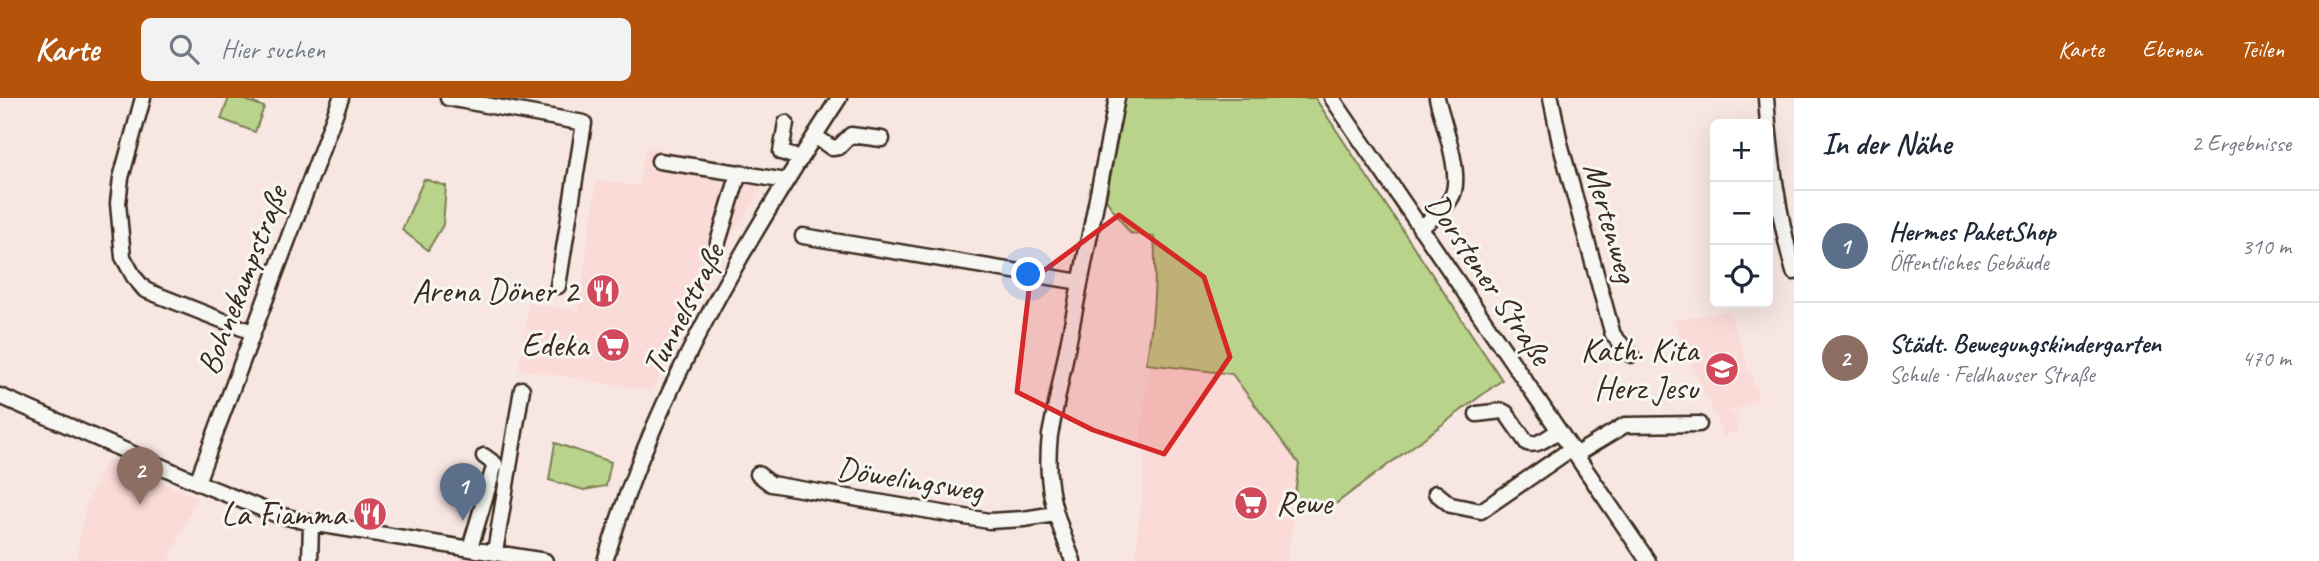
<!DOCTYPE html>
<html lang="de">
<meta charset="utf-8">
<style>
body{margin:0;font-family:Caveat,sans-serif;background:#f2f2f3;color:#1f2937}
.controls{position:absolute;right:21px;top:21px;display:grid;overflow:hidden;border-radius:10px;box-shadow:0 7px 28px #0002}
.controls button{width:63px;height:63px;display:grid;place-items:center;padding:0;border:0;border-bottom:2px solid #e0e1e3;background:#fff;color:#1f2937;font:35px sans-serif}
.you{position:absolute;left:1029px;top:177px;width:24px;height:24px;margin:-18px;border:5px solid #fff;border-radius:50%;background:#1a73e8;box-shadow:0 0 0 10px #1a73e833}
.badge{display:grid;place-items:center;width:46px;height:46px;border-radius:50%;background:#b45309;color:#fff;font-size:23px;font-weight:700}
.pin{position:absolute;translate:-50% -58px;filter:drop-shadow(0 2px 4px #0008)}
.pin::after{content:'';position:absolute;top:37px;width:24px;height:21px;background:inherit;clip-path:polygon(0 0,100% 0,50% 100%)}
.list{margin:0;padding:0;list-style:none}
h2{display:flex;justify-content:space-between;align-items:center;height:91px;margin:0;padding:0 28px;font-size:30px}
h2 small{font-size:23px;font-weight:400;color:#747a83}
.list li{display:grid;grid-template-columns:46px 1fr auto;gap:21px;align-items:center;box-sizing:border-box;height:112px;padding:0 28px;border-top:2px solid #e0e1e3}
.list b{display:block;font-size:26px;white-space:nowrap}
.list p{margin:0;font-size:23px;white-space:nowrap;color:#747a83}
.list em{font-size:23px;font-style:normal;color:#747a83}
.icon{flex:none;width:38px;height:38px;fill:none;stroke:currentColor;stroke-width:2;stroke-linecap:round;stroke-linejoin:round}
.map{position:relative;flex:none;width:1794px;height:463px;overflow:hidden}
header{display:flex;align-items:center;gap:42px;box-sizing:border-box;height:98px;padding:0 35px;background:#b45309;color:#fff}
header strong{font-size:33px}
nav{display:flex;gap:38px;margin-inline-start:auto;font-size:24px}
.search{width:490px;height:63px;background:#f2f2f3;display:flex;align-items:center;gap:18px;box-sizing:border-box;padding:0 24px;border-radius:10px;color:#747a83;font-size:26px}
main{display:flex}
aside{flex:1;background:#fff}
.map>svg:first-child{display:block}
.built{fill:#fadbd7}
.green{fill:#bad38a;stroke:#7a7e54;stroke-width:2}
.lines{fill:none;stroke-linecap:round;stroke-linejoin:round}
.minor-casing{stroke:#3b2a1e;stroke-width:19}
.minor{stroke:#f6f6f2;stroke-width:14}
.marked{fill:#d62828;fill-opacity:0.2;stroke:#d62828;stroke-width:5;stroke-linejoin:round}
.labels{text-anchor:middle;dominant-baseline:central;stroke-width:6;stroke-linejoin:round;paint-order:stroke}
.street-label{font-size:33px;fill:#3b2a1e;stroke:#f6f6f2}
.poi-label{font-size:33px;fill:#3b2a1e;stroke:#f6f6f2;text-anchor:end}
</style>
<header>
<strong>Karte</strong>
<div class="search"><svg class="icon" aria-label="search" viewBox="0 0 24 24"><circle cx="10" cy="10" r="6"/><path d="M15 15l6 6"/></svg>Hier suchen</div>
<nav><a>Karte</a><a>Ebenen</a><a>Teilen</a></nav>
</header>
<main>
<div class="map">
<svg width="1794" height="463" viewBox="0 0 1794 463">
<rect width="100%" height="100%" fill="#f8e6e2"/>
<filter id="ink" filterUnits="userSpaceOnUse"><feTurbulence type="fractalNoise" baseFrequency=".0143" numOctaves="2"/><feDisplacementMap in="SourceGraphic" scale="14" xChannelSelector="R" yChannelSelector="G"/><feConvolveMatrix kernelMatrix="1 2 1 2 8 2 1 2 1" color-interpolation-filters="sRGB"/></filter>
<g filter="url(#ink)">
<path class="built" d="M645 50 774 72 732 137 681 231 652 293 519 271 529 205 578 213 597 82 639 88Z
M1729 213 1759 301 1730 314 1732 317 1736 315 1740 325 1736 327 1737 332 1724 338 1673 223Z
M1150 267 1232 276 1299 366 1288 463H1135L1147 347 1140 345Z
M107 361 197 400 169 463H76L84 414Z"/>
<path class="green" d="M229 0H240L264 9 255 34 221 21Z
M1125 0H1315L1502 282 1334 407 1294 403 1299 366 1232 276 1146 266C1153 229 1157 176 1154 139L1130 135 1106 102Z
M424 81 446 88 443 127 428 152 402 132Z
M555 345 611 364 606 388 584 392 549 382Z"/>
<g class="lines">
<g class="minor-casing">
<path id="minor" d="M143 0 121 80 118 105 123 159 134 179 145 192 252 234
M448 0 584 25 558 188
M1332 0 1648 463
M1551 0 1560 45 1613 237 1631 257
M1766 0C1770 59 1778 117 1794 174
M786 25 781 54 801 61
M815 38 832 50 839 49 851 37 882 41
M659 63 739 75
M1420 130C1431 121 1450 108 1454 93 1460 69 1443 25 1437 0
M803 138 1080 184
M718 144 739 75 786 83
M0 298 206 388 275 416 311 425 545 463
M1477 316 1502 313 1506 315 1527 345C1538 349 1549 338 1558 333
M1575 357 1625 327 1699 326
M758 376 771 386 989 423 1024 421 1055 416
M197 384 341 0
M1436 395 1451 407 1481 413 1571 351
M470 450 495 366 484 358
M495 454 522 291
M310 463 311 425
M605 463C617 425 630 385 646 348 697 225 767 111 839 0
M1073 463C1055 417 1044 388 1050 337L1117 0"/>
</g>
<use href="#minor" class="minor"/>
</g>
</g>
<path class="marked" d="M1119 117 1204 179 1230 259 1164 356 1093 332 1017 294 1030 183Z"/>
<defs>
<g id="restaurant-disc" transform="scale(1.75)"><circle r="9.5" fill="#d1495b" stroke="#f6f6f2"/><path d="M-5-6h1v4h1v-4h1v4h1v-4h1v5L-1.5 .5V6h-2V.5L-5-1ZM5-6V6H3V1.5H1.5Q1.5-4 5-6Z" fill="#fff"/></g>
<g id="supermarket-disc" transform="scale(1.75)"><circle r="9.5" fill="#d1495b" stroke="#f6f6f2"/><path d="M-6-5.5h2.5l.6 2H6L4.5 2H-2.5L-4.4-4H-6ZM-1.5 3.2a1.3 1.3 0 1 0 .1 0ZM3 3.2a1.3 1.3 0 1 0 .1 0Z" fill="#fff"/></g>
<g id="school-disc" transform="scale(1.75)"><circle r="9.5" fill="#d1495b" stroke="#f6f6f2"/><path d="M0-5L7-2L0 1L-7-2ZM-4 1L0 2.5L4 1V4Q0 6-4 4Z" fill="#fff"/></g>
</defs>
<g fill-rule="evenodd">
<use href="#restaurant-disc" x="603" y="193"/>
<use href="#supermarket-disc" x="613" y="247"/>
<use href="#school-disc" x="1722" y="271"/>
<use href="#supermarket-disc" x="1251" y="405"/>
<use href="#restaurant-disc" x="370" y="416"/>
</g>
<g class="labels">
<g class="street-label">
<text transform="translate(1611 124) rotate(74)">Mertenweg</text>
<text transform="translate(1489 181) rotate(56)">Dorstener Straße</text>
<text transform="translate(242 182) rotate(-69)">Bohnekampstraße</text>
<text transform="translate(683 211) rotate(-63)">Tunnelstraße</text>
<text transform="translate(910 381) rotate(9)">Döwelingsweg</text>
</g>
<g class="poi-label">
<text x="578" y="193">Arena Döner 2</text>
<text x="588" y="247">Edeka</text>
<text x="1698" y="252">Kath. Kita<tspan x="1698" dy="38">Herz Jesu</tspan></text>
<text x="1276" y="405" text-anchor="start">Rewe</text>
<text x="346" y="416">La Fiamma</text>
</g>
</g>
</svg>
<div class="controls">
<button>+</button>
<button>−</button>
<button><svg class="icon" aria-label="locate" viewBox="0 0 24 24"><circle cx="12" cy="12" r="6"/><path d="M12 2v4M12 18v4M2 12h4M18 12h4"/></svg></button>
</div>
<div class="you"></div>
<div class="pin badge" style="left:463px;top:423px;background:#5c6f8a">1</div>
<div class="pin badge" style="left:140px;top:407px;background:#8d6e63">2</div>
</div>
<aside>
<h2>In der Nähe<small>2 Ergebnisse</small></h2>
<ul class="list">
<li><span class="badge" style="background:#5c6f8a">1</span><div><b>Hermes PaketShop</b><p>Öffentliches Gebäude</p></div><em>310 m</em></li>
<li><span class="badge" style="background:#8d6e63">2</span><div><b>Städt. Bewegungskindergarten</b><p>Schule · Feldhauser Straße</p></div><em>470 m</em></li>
</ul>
</aside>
</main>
